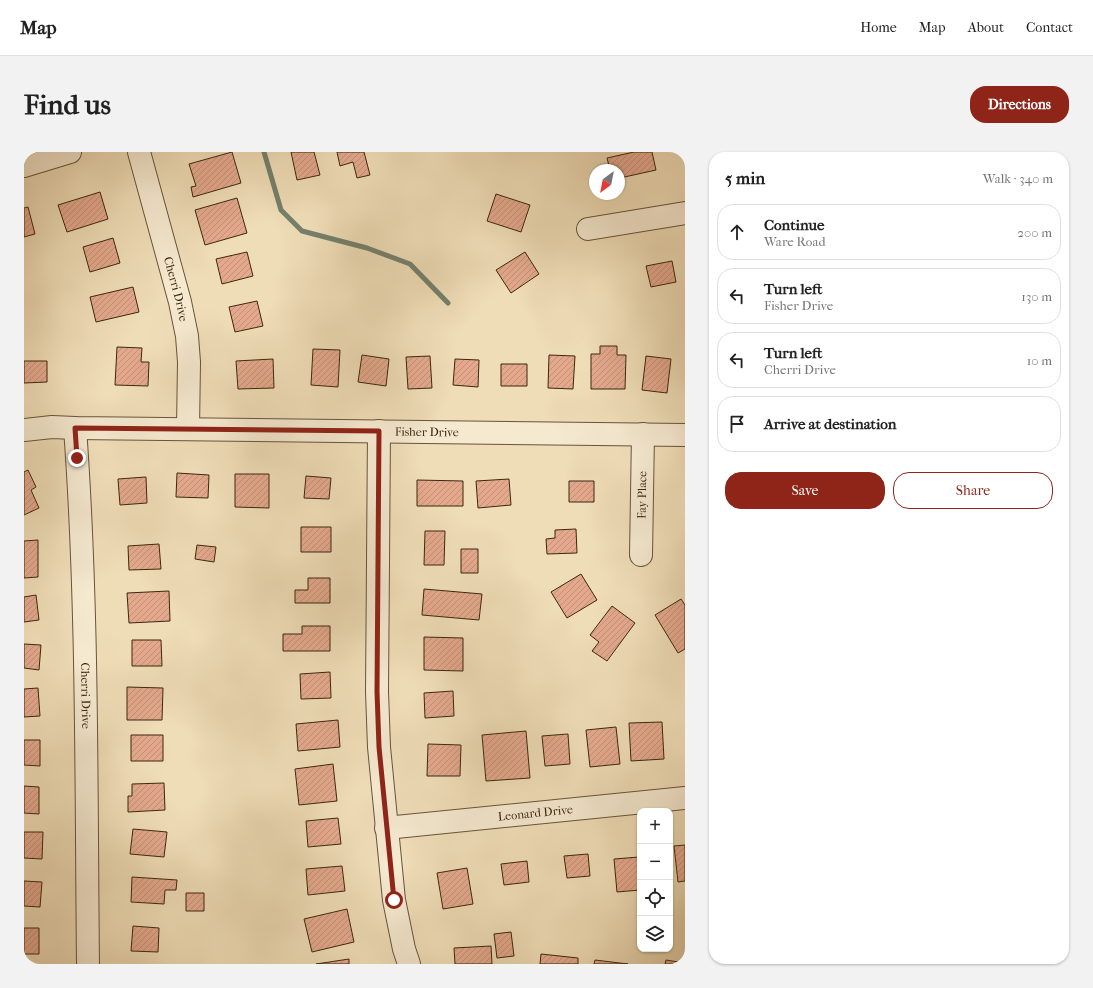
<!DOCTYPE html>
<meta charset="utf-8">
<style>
body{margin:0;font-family:"IM FELL French Canon",serif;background:#f2f2f2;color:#222}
.controls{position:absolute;right:12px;bottom:12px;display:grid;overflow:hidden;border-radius:8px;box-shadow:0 1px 3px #0004}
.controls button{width:36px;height:36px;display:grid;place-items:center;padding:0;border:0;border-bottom:1px solid #e0e0e0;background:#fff;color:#222;font:20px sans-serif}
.compass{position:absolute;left:565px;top:12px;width:36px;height:36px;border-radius:50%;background:#fff;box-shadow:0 1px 3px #0004;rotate:212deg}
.stop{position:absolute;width:12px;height:12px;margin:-9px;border:3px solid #8f2418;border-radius:50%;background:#fff}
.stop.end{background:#8f2418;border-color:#fff;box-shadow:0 1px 4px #0008}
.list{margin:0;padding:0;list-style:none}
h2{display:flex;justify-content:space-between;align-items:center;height:52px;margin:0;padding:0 16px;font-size:17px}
h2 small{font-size:13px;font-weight:400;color:#767676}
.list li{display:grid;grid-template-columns:26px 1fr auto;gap:12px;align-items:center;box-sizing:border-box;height:56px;margin:0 8px 8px;padding:0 8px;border:1px solid #e0e0e0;border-radius:16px}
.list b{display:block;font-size:15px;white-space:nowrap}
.list p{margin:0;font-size:13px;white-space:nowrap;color:#767676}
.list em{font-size:13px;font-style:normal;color:#767676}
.actions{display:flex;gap:8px;padding:12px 16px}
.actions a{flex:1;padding:9px 0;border:1px solid #8f2418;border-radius:16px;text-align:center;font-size:14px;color:#8f2418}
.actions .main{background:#8f2418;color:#fff}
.icon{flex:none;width:22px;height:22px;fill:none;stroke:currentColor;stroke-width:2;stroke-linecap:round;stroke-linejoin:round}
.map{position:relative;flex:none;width:661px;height:812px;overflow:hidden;border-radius:16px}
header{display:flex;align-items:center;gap:24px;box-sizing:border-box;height:56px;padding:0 20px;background:#fff;border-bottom:1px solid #e0e0e0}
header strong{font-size:19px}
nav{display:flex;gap:22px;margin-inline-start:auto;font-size:14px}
.intro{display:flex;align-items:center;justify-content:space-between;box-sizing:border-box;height:96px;padding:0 24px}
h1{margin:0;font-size:28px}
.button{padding:10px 18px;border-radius:16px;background:#8f2418;color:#fff;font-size:14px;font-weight:700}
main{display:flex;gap:24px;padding:0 24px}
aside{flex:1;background:#fff;border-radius:16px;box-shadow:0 1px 3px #0004}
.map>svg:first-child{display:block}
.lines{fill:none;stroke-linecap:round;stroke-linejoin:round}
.stream{stroke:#74806c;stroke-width:5}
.building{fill:url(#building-hatch);stroke:#3c270f}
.minor-casing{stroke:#695439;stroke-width:24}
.minor{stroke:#f5e9d0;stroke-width:22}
.route{stroke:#8f2418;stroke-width:5}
.labels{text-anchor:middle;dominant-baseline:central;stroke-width:4;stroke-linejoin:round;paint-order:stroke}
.street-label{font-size:12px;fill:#3c270f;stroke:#f5e9d0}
</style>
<header>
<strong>Map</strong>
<nav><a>Home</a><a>Map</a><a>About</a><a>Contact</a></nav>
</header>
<div class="intro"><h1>Find us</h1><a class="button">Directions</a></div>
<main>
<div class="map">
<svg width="661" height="812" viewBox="0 0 661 812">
<defs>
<pattern id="building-hatch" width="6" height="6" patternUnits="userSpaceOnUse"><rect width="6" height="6" fill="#e4a98d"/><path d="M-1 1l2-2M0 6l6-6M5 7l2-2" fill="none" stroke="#c49178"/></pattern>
</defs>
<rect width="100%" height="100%" fill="#efddb7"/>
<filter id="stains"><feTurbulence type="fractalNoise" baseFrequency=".005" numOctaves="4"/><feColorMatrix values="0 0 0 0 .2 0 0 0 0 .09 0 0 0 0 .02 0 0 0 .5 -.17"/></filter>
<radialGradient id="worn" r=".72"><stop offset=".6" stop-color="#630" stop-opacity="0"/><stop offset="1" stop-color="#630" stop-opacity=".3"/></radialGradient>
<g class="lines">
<path class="stream" d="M240 0 257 58 278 79 343 96 386 112 424 151"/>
</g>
<path class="building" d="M208 0 217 31 169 45 167 35 172 34 165 12Z
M267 0H290L296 23 273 28Z
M313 0H340L346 23 333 26 329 10 316 14Z
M610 0H628L632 18 596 26 594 16 586 18 583 6Z
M76 40 84 67 43 80 34 53Z
M472 42 506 53 497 80 463 69Z
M213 46 223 81 181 93 171 58Z
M4 55 11 82 0 85V56Z
M89 86 96 111 66 120 59 95Z
M223 100 229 124 198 132 192 107Z
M501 100 515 122 487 141 472 118Z
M648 109 652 130 627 135 622 114Z
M109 135 115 160 72 170 66 145Z
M233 149 239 174 211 180 205 155Z
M576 194H593V203H602L601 237H567V202H576Z
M93 195 118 196 117 210H125L124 234 91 233Z
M289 197 316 198 314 235 287 233Z
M338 203 365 207 362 234 334 230Z
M525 203 551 204 549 237 524 236Z
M406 204 408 236 384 237 382 205Z
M622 204 647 207 643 241 618 238Z
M249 207 250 236 214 237 212 209Z
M431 207 455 208 454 235 429 233Z
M0 209H23V230L0 231Z
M477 212H503V234H477Z
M4 318 12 335 7 338 15 356 0 363V320Z
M153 321 185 323 184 346 152 345Z
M211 322H245V356L211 355Z
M282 324 307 326 305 347 280 346Z
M122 325 123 351 96 353 94 327Z
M485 327 487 353 454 356 452 329Z
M393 328 439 329V354H393Z
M545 329H570V350H545Z
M277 375H307V400H277Z
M552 377 553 401 523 402 522 387 531 386V378Z
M401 379H421L420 413H400Z
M14 388V425L0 426V389Z
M135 392 137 417 105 418 104 394Z
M173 393 192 395 190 410 171 407Z
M437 397H454V421H437Z
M557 422 573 448 543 466 527 440Z
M284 426H306V451H271V438H284Z
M400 437 458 442 455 468 398 463Z
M145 439 146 469 105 471 103 441Z
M12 443 15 468 0 470V445Z
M657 447 661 453V497L654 501 631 463Z
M588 454 611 471 583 509 568 499 575 490 566 483Z
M278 474H306V499H259V482H278Z
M400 485 439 486V519L400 518Z
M108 488H137L138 514H108Z
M0 492 17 493 15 518 0 516Z
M306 520 307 546 277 547 276 522Z
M103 535 139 536 138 568H103Z
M14 536 16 564 0 565V537Z
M429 539 430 564 401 566 400 541Z
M314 568 316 595 274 599 272 572Z
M638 570 640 607 607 609 605 571Z
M592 575 596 612 566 615 562 578Z
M502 579 506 626 462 629 458 583Z
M544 582 546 612 521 614 518 584Z
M107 583H139V609H107Z
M0 588H16V614L0 613Z
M404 592 437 593 436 624H403Z
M309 612 313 649 275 653 271 617Z
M140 631 141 658 104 660V644H108V632Z
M0 634 15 635V662L0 661Z
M314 666 317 692 284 695 282 669Z
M109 677 143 680 140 705 106 702Z
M0 680H19L18 707 0 706Z
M661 693V729L654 730 650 694Z
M615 698H616V738L593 740 590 707 615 705Z
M564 702 566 724 543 726 540 704Z
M503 709 505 730 480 733 477 712Z
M318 714 321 739 284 743 282 717Z
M443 716 449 752 419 757 413 721Z
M108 725 153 728 152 738H141L140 752 107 750Z
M0 729 18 730 16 755 0 754Z
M162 741H180V759H162Z
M323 757 330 790 288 800 280 767Z
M109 774 135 776 134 800 107 799Z
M0 776H15V802H0Z
M487 780 490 804 473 806 470 782Z
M467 794 468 812H431L430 796Z
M517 802 554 806V812H516Z
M325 807V812H292Z
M571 808 604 812H570Z
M642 808 661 811V812H641Z"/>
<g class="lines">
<g class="minor-casing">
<g id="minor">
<path id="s1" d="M115 0 156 150 163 184 165 210 164 277"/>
<path d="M0 14 46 0"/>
<path d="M564 77 661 61"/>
<path id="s2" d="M51 276C64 454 62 633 64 812"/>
<path id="s3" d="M0 278 28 275 51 276 661 283"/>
<path d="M355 279 353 540 355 595 370 748 380 797 385 812"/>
<path id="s4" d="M617 403 619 282"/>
<path id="s5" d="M362 676 661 646"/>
</g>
</g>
<use href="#minor" class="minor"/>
</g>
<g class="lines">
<path class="route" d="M53 306 51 276 355 279 353 540 355 595 370 748"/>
</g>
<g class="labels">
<g class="street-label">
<text stroke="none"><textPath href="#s1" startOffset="142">Cherri Drive</textPath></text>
<text stroke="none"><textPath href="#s3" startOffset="403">Fisher Drive</textPath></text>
<text stroke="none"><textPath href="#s4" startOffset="60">Fay Place</textPath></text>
<text stroke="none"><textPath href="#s2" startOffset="268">Cherri Drive</textPath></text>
<text stroke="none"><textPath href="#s5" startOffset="150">Leonard Drive</textPath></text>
</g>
</g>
<rect width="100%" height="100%" filter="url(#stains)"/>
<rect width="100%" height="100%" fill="url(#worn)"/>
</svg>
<div class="controls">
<button>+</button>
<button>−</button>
<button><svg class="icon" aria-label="locate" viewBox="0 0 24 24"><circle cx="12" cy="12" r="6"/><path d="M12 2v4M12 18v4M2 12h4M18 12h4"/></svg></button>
<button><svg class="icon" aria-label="layers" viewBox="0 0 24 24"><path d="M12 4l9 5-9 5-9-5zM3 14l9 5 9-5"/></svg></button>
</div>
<svg class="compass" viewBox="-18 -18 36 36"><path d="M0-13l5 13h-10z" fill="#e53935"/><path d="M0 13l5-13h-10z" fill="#767676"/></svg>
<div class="stop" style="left:370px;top:748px"></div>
<div class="stop end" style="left:53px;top:306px"></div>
</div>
<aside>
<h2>5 min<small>Walk · 340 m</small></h2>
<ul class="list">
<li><svg class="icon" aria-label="ahead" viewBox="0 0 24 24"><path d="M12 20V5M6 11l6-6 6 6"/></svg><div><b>Continue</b><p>Ware Road</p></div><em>200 m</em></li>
<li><svg class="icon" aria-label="left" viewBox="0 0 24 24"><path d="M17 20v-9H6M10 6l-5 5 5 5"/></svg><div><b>Turn left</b><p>Fisher Drive</p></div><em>130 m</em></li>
<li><svg class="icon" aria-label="left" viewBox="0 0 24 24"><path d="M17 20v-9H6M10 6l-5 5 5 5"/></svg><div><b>Turn left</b><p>Cherri Drive</p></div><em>10 m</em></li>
<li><svg class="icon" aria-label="arrive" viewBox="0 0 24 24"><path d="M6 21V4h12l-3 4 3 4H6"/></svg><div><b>Arrive at destination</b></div></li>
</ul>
<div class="actions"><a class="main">Save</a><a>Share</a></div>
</aside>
</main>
